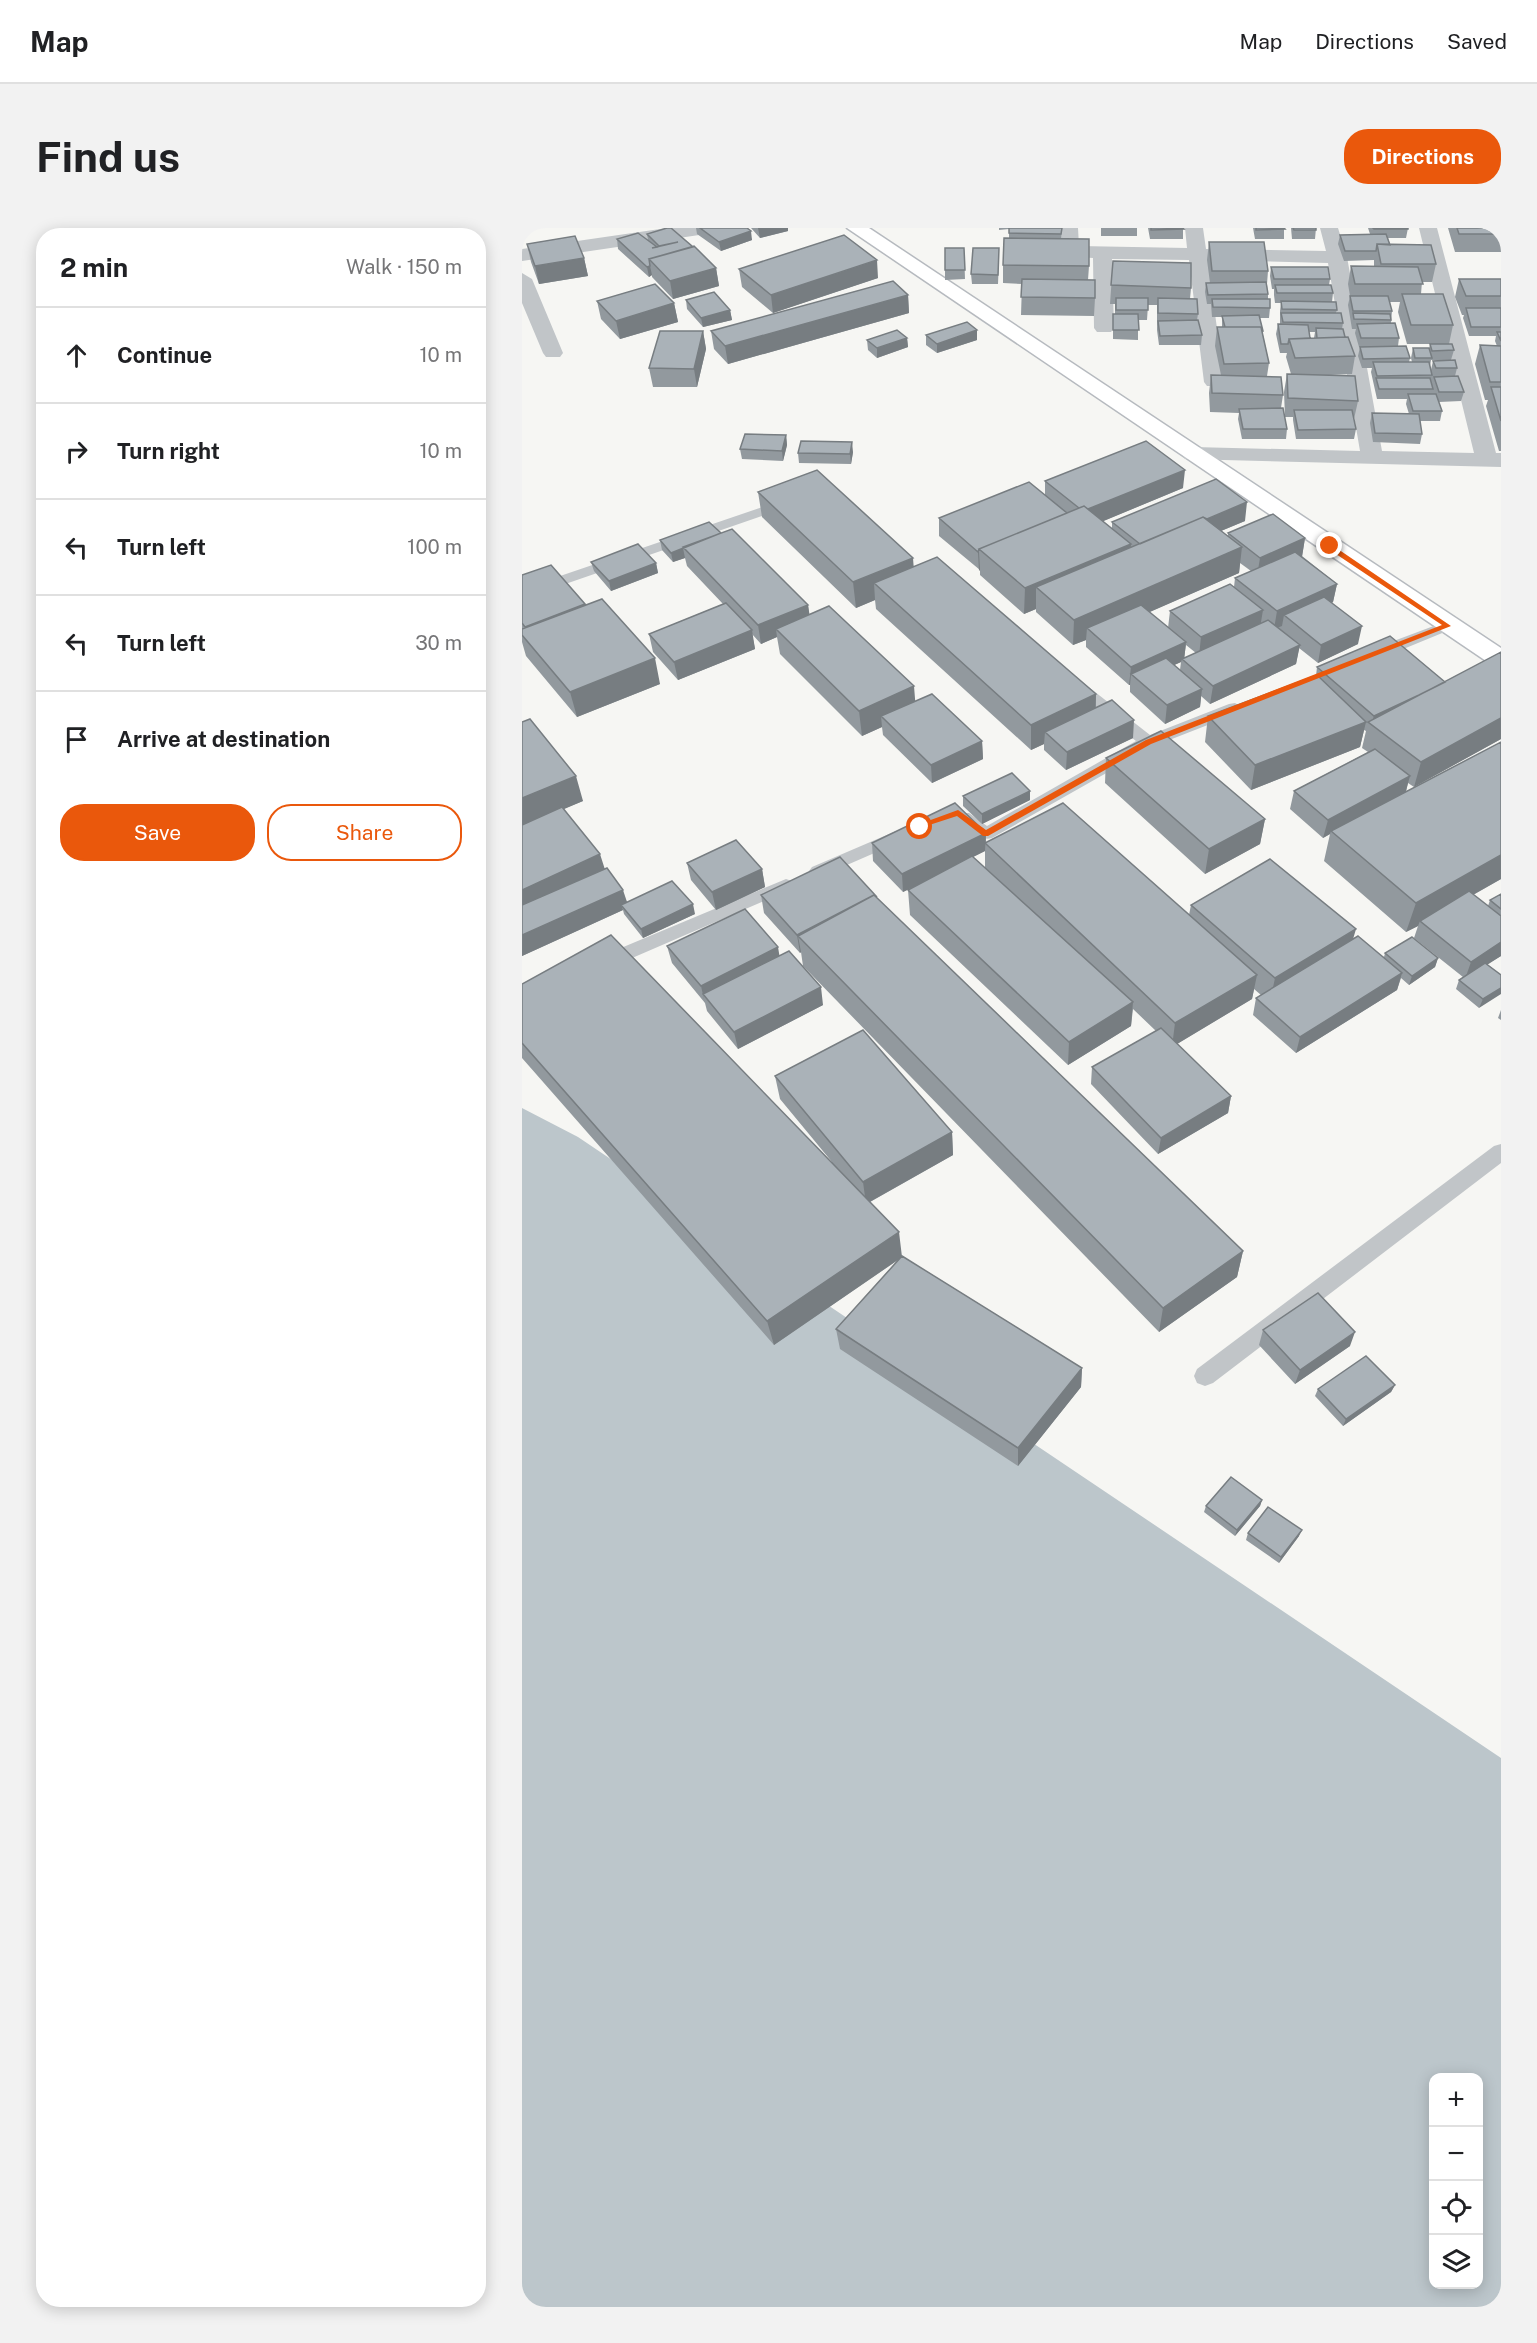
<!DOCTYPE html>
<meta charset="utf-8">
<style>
body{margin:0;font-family:"Public Sans",sans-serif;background:#f2f2f2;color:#202124}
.controls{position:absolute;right:18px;bottom:18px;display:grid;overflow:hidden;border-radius:12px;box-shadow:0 3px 15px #0003}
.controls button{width:54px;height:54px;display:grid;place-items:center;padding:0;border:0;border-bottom:2px solid #e0e0e0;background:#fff;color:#202124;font:30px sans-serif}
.stop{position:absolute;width:18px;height:18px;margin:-14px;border:4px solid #ea580c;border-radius:50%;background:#fff}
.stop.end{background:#ea580c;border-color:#fff;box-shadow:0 2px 6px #0008}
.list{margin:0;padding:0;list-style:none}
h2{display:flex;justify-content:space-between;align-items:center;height:78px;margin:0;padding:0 24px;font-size:26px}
h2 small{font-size:20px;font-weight:400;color:#757577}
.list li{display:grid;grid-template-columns:39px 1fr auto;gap:18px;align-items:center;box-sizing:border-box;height:96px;padding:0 24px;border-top:2px solid #e0e0e0}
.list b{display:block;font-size:22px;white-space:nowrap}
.list em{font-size:20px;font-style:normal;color:#757577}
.actions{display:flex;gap:12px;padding:18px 24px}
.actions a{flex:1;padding:14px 0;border:2px solid #ea580c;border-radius:24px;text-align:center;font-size:21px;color:#ea580c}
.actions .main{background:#ea580c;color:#fff}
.icon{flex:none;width:33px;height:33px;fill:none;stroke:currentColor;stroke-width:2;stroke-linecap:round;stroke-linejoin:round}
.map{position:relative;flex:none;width:979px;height:2079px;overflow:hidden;border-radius:24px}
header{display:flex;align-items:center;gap:36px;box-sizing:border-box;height:84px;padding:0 30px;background:#fff;border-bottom:2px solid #e0e0e0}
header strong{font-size:28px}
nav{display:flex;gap:33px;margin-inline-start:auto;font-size:21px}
.intro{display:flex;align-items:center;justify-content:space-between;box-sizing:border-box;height:144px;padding:0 36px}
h1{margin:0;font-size:42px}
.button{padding:15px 27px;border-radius:24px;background:#ea580c;color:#fff;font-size:21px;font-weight:700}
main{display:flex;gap:36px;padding:0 36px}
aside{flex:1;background:#fff;border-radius:24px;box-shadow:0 3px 15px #0003}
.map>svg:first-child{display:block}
.water{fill:#bcc6cb;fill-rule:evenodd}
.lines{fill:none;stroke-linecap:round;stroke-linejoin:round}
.secondary-casing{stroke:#b6babf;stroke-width:3}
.lane{fill:#c1c5c8;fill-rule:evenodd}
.street{fill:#c1c5c8;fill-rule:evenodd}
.secondary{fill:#fff;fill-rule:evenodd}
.wall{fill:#92999e;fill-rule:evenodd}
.shaded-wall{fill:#777d81}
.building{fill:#aab2b8;stroke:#777d81;stroke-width:1.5}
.route{fill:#ea580c}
</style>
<header>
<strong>Map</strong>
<nav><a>Map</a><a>Directions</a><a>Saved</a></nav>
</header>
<div class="intro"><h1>Find us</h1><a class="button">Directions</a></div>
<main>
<aside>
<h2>2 min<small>Walk · 150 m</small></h2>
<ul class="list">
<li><svg class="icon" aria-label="ahead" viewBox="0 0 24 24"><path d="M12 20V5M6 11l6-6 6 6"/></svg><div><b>Continue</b></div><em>10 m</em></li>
<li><svg class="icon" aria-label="right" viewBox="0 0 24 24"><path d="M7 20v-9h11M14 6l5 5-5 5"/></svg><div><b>Turn right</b></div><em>10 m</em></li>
<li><svg class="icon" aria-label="left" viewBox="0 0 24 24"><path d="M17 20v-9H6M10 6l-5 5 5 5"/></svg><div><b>Turn left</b></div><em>100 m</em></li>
<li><svg class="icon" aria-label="left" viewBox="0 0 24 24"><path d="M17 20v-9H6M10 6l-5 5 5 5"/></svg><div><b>Turn left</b></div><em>30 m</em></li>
<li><svg class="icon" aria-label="arrive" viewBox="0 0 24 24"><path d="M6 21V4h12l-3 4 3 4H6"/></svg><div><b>Arrive at destination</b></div></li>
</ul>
<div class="actions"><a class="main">Save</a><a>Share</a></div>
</aside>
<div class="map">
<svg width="979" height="2079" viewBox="0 0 979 2079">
<rect width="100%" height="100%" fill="#f6f6f3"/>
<path class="water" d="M0 880 56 909 979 1530V2079H0ZM912 1850H957V2056H912Z"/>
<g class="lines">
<g class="secondary-casing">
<path id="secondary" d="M325 0H347L979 420V439L970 437Z"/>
</g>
<path class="lane" d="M264 271 269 272 271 275 269 278 0 371V361Z
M925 393 930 395 933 398 930 401 857 431 851 432 843 427 845 423Z
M553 452 559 453 628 507 707 476 713 475 721 480 719 484 632 518 470 610C458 614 439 600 432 589L435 585H447L465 598 614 513 547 461 545 457Z
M374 603 380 605 383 609 380 613 302 647H290L287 643 290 639Z
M264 651 270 653 273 657 270 661 87 740H75L72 735 75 730Z
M979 916V935L691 1155 683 1158 675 1155 672 1148 675 1141 972 918Z"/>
<path class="street" d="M145 0H193L184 6 0 33V21Z
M538 0H556L557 18 665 20 663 0H681L684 21 804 23 798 0H816L825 29 860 223 952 225 897 0H915L974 225H979V239L663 231 660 226 663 221 671 219 838 223 806 35 686 32 702 154 699 158H685L682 154 667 32 590 31 592 100 589 104H575L572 100 571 30 540 28 537 24Z
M0 45 10 51 41 125 38 129H24L21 125 0 75Z"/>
<use href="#secondary" class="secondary"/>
</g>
<path class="wall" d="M174 0H225L230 12 199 23 175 6Z
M229 0H266V3L238 10Z
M477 0H540L539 11 567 38 566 52 573 70 572 88 499 87 500 56 481 55V37L487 10V1L477 2Z
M579 0H615V8H579Z
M626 0H661V11H628Z
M731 0H762V11H733Z
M769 0H794L793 11H770Z
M846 0H886L884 10H866L868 17 914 36 910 54H900L899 66 931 97 927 116 932 122 929 132H909L908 138 909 142 911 133 935 140 933 148 942 164 939 173 917 174 920 183 918 193H898L900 206 898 216 851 214 848 195 850 185 887 186 884 176 885 171H855L849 144 850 140H840L836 128 838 119H837L833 105 834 101H830L826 77 828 68 826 56 829 38H852V32L822 33 816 16 818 7 848 6ZM867 74H878L876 84 885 116H920H908L907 121 891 120 889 130 890 134H887L888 130 876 118 877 110 869 95 870 83Z
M926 0H979V24H933Z
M125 6 194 40 197 58 151 71 130 49V47L127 49 96 21 95 11 126 12Z
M687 14 746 43 745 56 746 66V71L748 80 747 90H738L741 103V107L747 135 745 148 761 167 759 180 765 201 764 211H720L716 191 717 185 688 184 687 165 689 147H699L693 118 695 99H700V89H690L689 76H685L683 64 684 55H688L685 32Z
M5 16 62 30 66 48 17 56 9 34Z
M423 20H442L443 51 423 52Z
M477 30 476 56H450L449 46Z
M591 33 669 60 668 71 676 86 675 92 680 107 679 117H637L635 102V77H626L625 92H616V112L591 111V86H593V76H588Z
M749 39 808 51 807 57 811 65 810 74 815 82 814 85 821 95 820 101 823 109 833 128 830 146 809 147 836 173 832 191 834 201 832 211H774L771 192V189H763L762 164 765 146H769L764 129 765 125H758L754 106 756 96H758V83L759 75H753L752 67V61H750L748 48ZM787 104H793L792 110H788Z
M217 41 356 50 251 85 220 59Z
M937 51H979V223H977L964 178 966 172H963L953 136 958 117 975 118 973 113 974 108H947L941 90 942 87H940L933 69Z
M386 67 387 85 206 136 192 121 189 103Z
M164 72 208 82 210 92 181 99 165 81Z
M75 73 152 75 156 94 98 111 79 91Z
M181 103 184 121 175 159H131L127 140Z
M404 107 455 112 415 125 404 117Z
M385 110 386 119 355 130 346 122 345 112Z
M264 207 265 217 261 233 220 231 218 221Z
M331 224 329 236 277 235 276 225Z
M523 253 661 260 581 293 590 301V294L723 293 699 303 706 308V305L783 310 780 328 815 356 811 374 810 375 836 416 796 435 777 420 774 436 688 476 679 468 678 479 643 496 608 464V457H607L564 419V412L551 417 514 384V381L502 386 458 347V342L417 308V290L523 267ZM718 335 729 343 713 350 712 359 648 383 646 400 627 384 717 345ZM664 417 674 425 662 430ZM659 434 658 442 652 437Z
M236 264 392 338 574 466V480L611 510 544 542 522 522V516L509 522 354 381 353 372 334 380 240 289Z
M199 305 286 377 287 386 393 473 460 513 461 531 410 555 361 507 360 499 340 508 258 426 255 409 239 416 230 406 233 421 156 452 131 424 127 406 201 376 165 338 163 330 151 334 140 322 138 312Z
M69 334 134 335 136 345 89 363 72 343Z
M0 347 64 377 138 456 55 489 4 428 0 414Z
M979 424V511L892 559 886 555 884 564 979 514V651L951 667 966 678 968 672 979 666V728L965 736 979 747 957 780 934 761 937 752 941 749 892 710 896 698 884 704 802 633 808 606 801 610 768 581 772 563 846 524 840 520 844 503 842 502 838 519 729 562 683 514 686 488 794 448 795 439 923 454Z
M0 494 61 573 41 581 105 674 173 686 121 710 102 686 101 682 0 728Z
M584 530 743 591 738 616 683 646 583 555Z
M441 568 508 572 460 596 441 578Z
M464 605V615L667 687 669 677 831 711 862 729 863 725 916 730 913 739 887 757 879 750 875 762 774 825 731 787 734 770 739 767 732 761 730 771 655 816 709 868 706 885 636 926 569 856 570 839 634 803 611 781 609 798 546 837 388 687 386 662 406 652 381 664 351 633 350 615ZM463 623V640L451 629Z
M165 635 240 641 243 659 194 682 169 652Z
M239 667 354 670 721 1023 715 1049 637 1104 281 738 279 724 278 725 242 685Z
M145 718 258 727 301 777 216 821 185 783 183 775 150 735Z
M0 756 310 934 258 871 253 848 430 904 431 927 348 974 380 1028 560 1140 559 1159 496 1238 318 1121 314 1101 376 1032 252 1117 0 830Z
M979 782V792L976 790Z
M741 1102 828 1118 773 1156 737 1117Z
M873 1157 869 1164 821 1198 793 1168 796 1161Z
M740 1272 738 1278 713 1308 682 1284 684 1278Z
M726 1305 777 1308 757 1335 724 1312Z"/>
<path class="shaded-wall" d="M236 0H266V3L238 10Z
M229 3 230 12 199 23 197 14Z
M62 30 66 48 17 56 13 38Z
M355 32 356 50 251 85 249 67Z
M128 38 130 47 127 49 125 39Z
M194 40 197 58 151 71 148 53Z
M386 67 387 85 206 136 203 118Z
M152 75 156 94 98 111 94 93Z
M208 82 210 92 181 99 179 90Z
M455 102V112L415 125V116Z
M181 103 184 121 175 159 172 141Z
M385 110 386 119 355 130V120Z
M264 207 265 217 261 233 260 223Z
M330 214 331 224 329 236 328 226Z
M663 242 661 260 560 302V283Z
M725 274 723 293 619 336 621 318Z
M783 310 780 329 735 348 738 330Z
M609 316 607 342 514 359V381L502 386 503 360Z
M720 319 717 345 573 408 565 400 564 412 551 417 552 392Z
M161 320 163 330 151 334 149 325Z
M456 324H457L458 342 457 343Z
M391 330 393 356 352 355 353 372 334 380 331 354Z
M134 335 136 345 89 363 87 353Z
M815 356 811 374 770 393 762 387 760 398 752 401 755 383Z
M63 376 68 394 9 417 3 399Z
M286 377 289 396 254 401 255 409 239 416 236 397Z
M741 382 738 400 677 428 679 409Z
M840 398 836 416 796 435 799 417Z
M230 402 233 421 156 452 152 434Z
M664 414 662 433 660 431 659 434 617 453 609 446 608 457H607L609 439Z
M778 417 774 436 688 476 691 458Z
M133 430 138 456 55 489 48 464Z
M925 455 849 496 852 488Z
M392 458 394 483 359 488 360 499 340 508 337 483Z
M680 461 678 479 643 496 645 477Z
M574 466 573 492 523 504 522 516 509 522V497Z
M979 490V511L892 559 899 534Z
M612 492 611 510 544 542 545 524Z
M844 494 838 519 729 562 733 537Z
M460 513 461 531 410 555 409 537Z
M54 548 61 573 0 599V570Z
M888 548 883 566 809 603 808 606 801 610 806 592Z
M508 563V572L460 596V586Z
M743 591 738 616 683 646 687 621Z
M464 605 463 623 381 664 380 646Z
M78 626 86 651 0 690V662Z
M979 627V651L901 695 898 693 896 698 884 704 894 675Z
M240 641 243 659 194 682 190 664Z
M101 662 107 680 99 677 101 682 0 728V707Z
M354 668 356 685 276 708 279 724 278 725 275 707Z
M171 676 173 686 121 710 119 701Z
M834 701 827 725 748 774 753 750Z
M979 714V728L943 751 949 734Z
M256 719 259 737 181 766 183 776 179 758Z
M916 730 913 739 887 757 890 748Z
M880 745 875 762 774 825 778 809Z
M735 747 730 771 650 819 653 795Z
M299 759 301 777 216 821 212 804Z
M979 760V766L957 780 961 771Z
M611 774 609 798 546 837 547 814Z
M709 868 706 885 636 926 639 910Z
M430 904 431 927 344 976 341 954Z
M377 1004 380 1029 252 1117 245 1093Z
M721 1023 715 1049 637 1104 641 1080Z
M833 1104 828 1118 773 1156 778 1142Z
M560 1140 559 1159 496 1238V1220Z
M873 1157 869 1164 821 1198 824 1191Z
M740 1272 738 1278 713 1308 715 1302Z
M780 1302 777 1308 757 1335 759 1329Z"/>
<path class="building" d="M145 0H149L171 19 127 31 128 38 125 39 95 11 116 5 135 19 130 20 156 14 137 18 125 6Z
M178 0H225L229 3 197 14Z
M487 0H540L539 6 487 5Z
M629 0H661L662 1 629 2Z
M734 0H762L763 1 734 2Z
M771 0H794V2H772Z
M851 0H886V1H852Z
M935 0H979V6H937Z
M864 6 868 17 855 16 854 23H823L818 7Z
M322 7 355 32 249 67 217 41Z
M53 8 62 30 13 38 5 16Z
M482 10 567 11V38L481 37Z
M687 14H742L746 43H690Z
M855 16 909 17 914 36H859Z
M172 18 194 40 148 53 127 31Z
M423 20H442L443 42H423Z
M451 20H477L476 47 449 46Z
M591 33 669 35V60L589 57Z
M829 38 896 39 901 56H833Z
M749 39H806L808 51H752Z
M500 51 573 52V70L499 69Z
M937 51H979V68H944Z
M371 53 386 67 203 118 189 103Z
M744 54 746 66 686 67 684 55Z
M133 56 152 75 94 93 75 73Z
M753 57H809L811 65H755Z
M192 64 208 82 179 90 164 72Z
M880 66H921L931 97H889Z
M828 68H866L870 83H831Z
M594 70H626V82H594Z
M636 70 675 71 676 86 636 85Z
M690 71H748V80L691 79Z
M759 73 814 74 815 82 760 81Z
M944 80H979V99H949Z
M759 85H819L821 95 761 94Z
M831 85 868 86 869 92 832 91Z
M591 86H616L617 102H591Z
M737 87 741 103H740L739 99H703L700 88Z
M676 92 680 107 638 108 636 93Z
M445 94 455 102 415 116 404 107Z
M873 95 877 110H839L835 96Z
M756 96 786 97 788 110 767 111 766 116H759Z
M695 99H739L747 135 702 136Z
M794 100 821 101 823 109 795 110Z
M375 102 385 110 355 120 345 112Z
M138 103H181L172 141 127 140Z
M975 104H979V113Z
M826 109 833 128 773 130 767 111Z
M908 116H930L932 122 910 123Z
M958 117 979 118V154H968Z
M884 118 888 130 841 131 838 119Z
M891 120H907L910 130H893Z
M933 132 935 140H914L911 133Z
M851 134H907L910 147 855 148Z
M765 146 833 148 836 173 766 170Z
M689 147 759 149 761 167 690 165Z
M936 148 942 164H917L912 149Z
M854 150H908L911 161H857Z
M969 159H979V193Z
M886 166H914L920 183H891Z
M761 180 765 201H721L717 181Z
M772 182H830L834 201 776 202Z
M850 185 897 186 900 206 853 205Z
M223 206 264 207 260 223 218 221Z
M279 213 330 214 328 226 276 225Z
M624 213 663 242 566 281 562 278 557 280 523 253Z
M295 242 391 330 331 354 236 264Z
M694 251 725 274 685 291 681 289 618 316 590 294Z
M507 254 545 285 457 321 456 324 417 290Z
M562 278 609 316 503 360 457 321Z
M751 286 783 310 738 330 706 305Z
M681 289 720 319 552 392 514 359Z
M187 294 199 305 149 325 138 312Z
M210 301 286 377 236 397 161 319Z
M116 316 134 335 87 353 69 334Z
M773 324 815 356 755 383 713 350Z
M415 329 574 466 509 497 352 355Z
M29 337 63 376 3 399 0 395V347Z
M708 356 741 382 679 409 648 383Z
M802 369 840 398 799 417 762 387Z
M80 371 133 430 48 464 0 407V401Z
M204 375 230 402 152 434 127 406Z
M619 377 664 414 609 439 565 400Z
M307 378 392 458 337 483 254 401Z
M746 392 778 417 691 458 660 431Z
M868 408 923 454 897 467 852 488 795 439Z
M979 424V490L899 534 846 494Z
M644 430 680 461 645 477 609 446Z
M795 447 844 494 733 537 686 488Z
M410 466 460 513 409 537 359 488Z
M590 472 612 492 545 524 523 504Z
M8 491 54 548 0 570V494Z
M639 503 743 591 687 621 584 530Z
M979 514V627L894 675 809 603Z
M853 521 888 548 806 592 772 563Z
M490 545 508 563 460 586 441 568Z
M433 575 464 605 380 646 350 615Z
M541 575 735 747 653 795 463 615Z
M40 579 78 626 0 662V597Z
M214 612 240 641 190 664 165 635Z
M450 628 611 774 547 814 386 662Z
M318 629 354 668H353L352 667 275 707 239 667Z
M748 631 834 701 753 750 669 677Z
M85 640 101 662 0 707V677Z
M150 653 171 676 119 701 99 677Z
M947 663 979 688V714L949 734 898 693Z
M979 666V681L968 672Z
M352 667 721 1023 641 1080 276 708Z
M223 681 256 719 179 758 145 718Z
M89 707 377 1004 245 1093 0 815V756Z
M836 708 880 745 778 809 734 770Z
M890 709 916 730 890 748 863 725Z
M267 723 299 759 212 804 181 766Z
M963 735 979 747V760L961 771 937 752Z
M639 800 709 868 639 910 570 839Z
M341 802 430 904 341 954 253 848Z
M380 1028 560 1140 496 1220 314 1101Z
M796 1065 833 1104 778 1142 741 1102Z
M844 1128 873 1157 824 1191 796 1161Z
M709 1249 740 1272 715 1302 684 1278Z
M746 1279 780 1302 759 1329 726 1305Z"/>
<path class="route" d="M805 317H810L929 398 629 516 466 608H461L435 588 395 601V597L436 582 464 602 624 512 920 397 805 320Z"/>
</svg>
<div class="controls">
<button>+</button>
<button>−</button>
<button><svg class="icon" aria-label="locate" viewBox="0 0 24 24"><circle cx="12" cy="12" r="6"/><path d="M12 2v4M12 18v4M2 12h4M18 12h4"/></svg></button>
<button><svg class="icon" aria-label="layers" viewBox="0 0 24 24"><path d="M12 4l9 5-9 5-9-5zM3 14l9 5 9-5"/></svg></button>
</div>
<div class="stop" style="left:398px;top:599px"></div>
<div class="stop end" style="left:808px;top:318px"></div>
</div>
</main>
